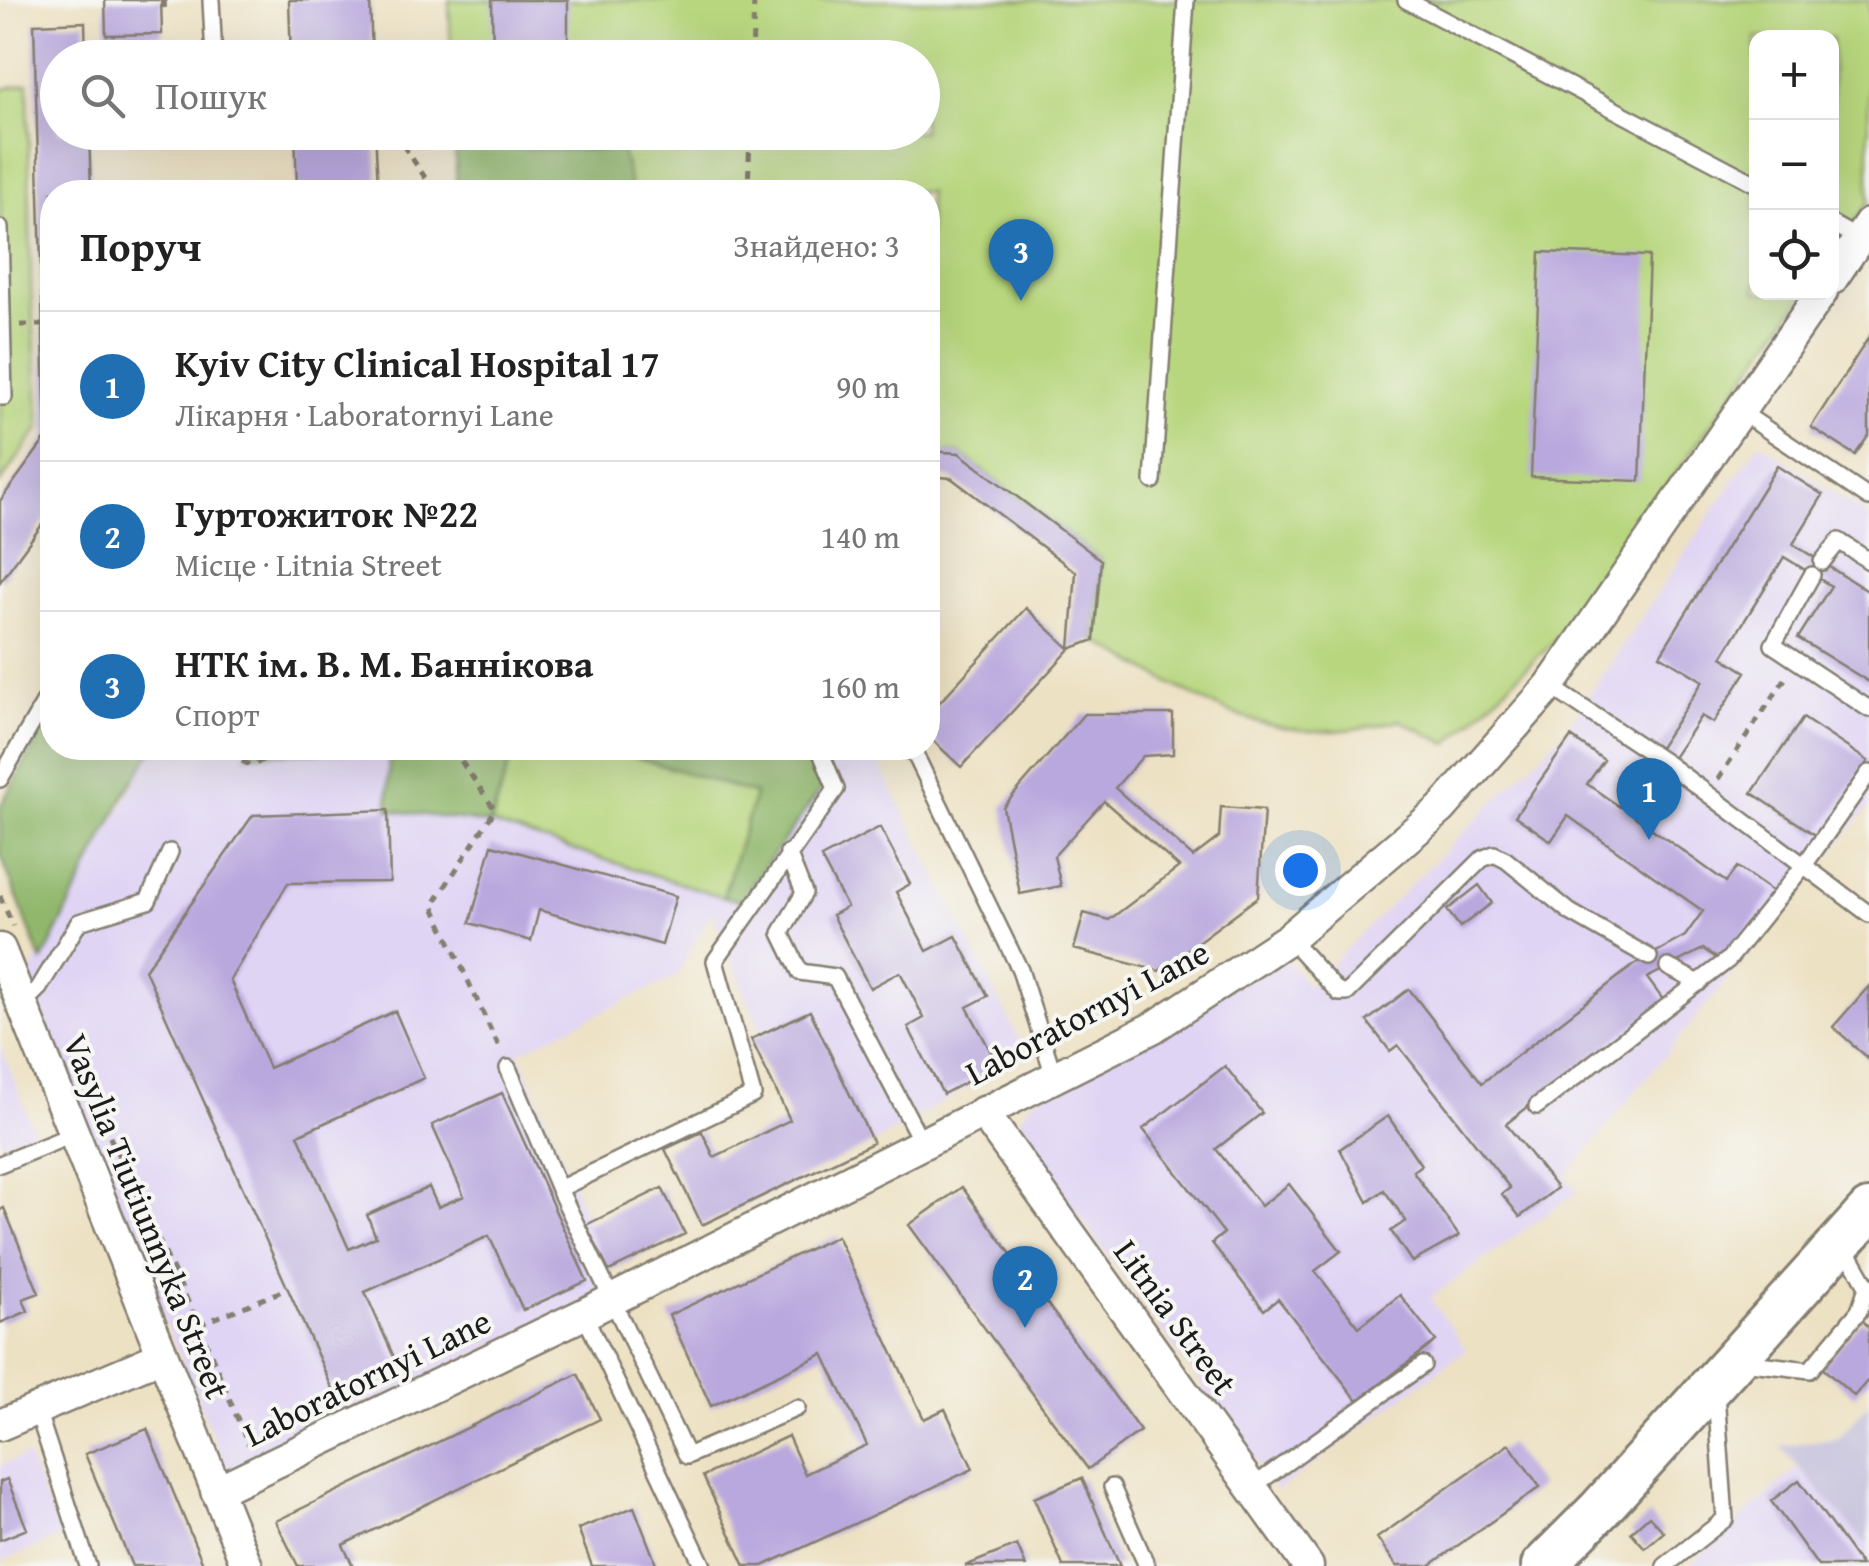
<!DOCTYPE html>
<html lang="uk">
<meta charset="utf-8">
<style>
body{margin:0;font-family:"Gentium Book Plus",serif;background:#f6f6f6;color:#222}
.controls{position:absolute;right:30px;top:30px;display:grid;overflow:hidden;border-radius:20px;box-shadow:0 10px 40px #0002}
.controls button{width:90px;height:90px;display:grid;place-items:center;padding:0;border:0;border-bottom:2px solid #e0e0e0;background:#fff;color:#222;font:50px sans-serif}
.you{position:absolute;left:1300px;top:870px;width:35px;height:35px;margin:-25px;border:8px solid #fff;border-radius:50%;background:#1a73e8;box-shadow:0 0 0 15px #1a73e833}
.badge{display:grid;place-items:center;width:65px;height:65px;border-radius:50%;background:#1f6fb2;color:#fff;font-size:32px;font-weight:700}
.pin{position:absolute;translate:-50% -82px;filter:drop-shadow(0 2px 5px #0008)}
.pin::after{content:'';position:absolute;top:52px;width:35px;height:30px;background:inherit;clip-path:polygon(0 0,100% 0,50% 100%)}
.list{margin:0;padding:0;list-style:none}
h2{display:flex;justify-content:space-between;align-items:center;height:130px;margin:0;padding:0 40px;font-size:42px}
h2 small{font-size:32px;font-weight:400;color:#767676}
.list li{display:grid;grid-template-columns:65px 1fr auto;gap:30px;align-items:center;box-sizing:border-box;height:150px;padding:0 40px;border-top:2px solid #e0e0e0}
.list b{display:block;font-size:38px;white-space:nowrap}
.list p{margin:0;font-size:32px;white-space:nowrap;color:#767676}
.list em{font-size:32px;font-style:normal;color:#767676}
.icon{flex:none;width:55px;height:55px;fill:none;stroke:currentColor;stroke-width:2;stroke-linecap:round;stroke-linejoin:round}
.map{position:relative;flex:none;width:1869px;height:1566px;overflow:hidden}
.search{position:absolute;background:#fff;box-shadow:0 10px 40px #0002;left:40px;top:40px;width:900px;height:110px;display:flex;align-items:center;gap:25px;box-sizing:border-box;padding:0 35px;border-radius:55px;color:#767676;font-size:38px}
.panel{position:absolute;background:#fff;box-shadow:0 10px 40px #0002;left:40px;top:180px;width:900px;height:580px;border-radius:40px}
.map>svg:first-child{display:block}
.built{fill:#e0d4f4}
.industrial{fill:#c4c0db}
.green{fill:#b7d67d;stroke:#6a794c;stroke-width:2.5}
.forest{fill:#91b76c;stroke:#566a44;stroke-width:2.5}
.building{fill:#b9a8de}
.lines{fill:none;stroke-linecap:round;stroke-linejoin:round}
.service-casing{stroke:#847e70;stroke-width:20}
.minor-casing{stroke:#847e70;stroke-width:35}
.secondary-casing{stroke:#847e70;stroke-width:48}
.path{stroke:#847e70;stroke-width:5;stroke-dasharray:8 8;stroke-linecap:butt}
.service{stroke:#fff;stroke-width:15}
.minor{stroke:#fff;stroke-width:30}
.secondary{stroke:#fff;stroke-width:42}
.labels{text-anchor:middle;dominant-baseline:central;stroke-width:8;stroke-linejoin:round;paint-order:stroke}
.street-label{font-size:35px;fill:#1c1c1c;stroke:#f6f6f2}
</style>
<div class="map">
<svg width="1869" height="1566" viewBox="0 0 1869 1566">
<rect width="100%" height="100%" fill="#f6f6f2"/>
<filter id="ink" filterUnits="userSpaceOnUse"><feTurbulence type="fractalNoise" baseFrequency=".01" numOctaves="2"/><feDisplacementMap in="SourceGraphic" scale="20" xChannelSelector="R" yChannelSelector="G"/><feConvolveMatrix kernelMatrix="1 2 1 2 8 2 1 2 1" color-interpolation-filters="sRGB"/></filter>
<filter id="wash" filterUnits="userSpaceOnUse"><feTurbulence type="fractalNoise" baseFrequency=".0048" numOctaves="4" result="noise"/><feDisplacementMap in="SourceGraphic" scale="40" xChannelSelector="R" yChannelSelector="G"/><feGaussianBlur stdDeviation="2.25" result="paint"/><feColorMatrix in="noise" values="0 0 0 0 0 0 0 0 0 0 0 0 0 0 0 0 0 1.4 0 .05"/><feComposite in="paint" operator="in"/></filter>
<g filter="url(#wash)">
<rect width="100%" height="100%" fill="#ede1c3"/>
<path class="built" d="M1759 443 1869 516V807L1566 1176 1577 1192 1430 1298 1466 1350 1277 1491 1023 1137 1020 1118 1034 1098 1285 957 1308 987 1564 732Z
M154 748H871L1026 1053 873 1143 810 1011 762 1034 711 911 677 976 519 1052 615 1288 228 1471 23 986Z
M0 1045 34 1131 0 1142Z
M27 1455 61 1537 0 1562V1466Z
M1799 1466 1869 1547V1566H1689Z"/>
<path class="industrial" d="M1869 1403V1547L1780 1446 1839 1438Z"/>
<path class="green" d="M449 0H1869V202L1832 255V38H1756V292L1805 293 1559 636 1448 744 1399 720C1268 755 1203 700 1094 640L1101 560 959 453 928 451V192H632L621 151 455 147 454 132H922V58L451 57Z
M28 83 31 290 40 427 0 483V90Z
M514 748H606L756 794 723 897 491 824Z"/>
<path class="forest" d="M455 147 622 151 632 192H457Z
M52 715V748H154L125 794 42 962 0 853V806Z
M251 748H514L490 824 388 810 389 751 247 754Z
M606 748H716L807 758 822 788 740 901 723 897 755 794Z"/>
<g id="blocks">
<path class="building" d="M105 0H161L162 34 106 35Z
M289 0H370L372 58H291Z
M492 0H568V58H493Z
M85 22 86 58H58V132H89L91 192H52V511L0 582V501L46 438 34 24Z
M295 132H375L378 185 297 188Z
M1540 252 1649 256 1640 481 1531 477Z
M1869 337V435L1855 455 1811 427Z
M928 451 959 453 1101 560 1094 640 1070 649 1076 572 951 478 928 476Z
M1777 466 1823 495 1793 544 1869 592V682L1798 638 1831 586 1784 557 1722 657 1746 672 1713 723 1701 716 1634 816 1726 882 1737 867 1773 892 1723 962 1703 949 1647 978 1664 1001 1506 1124 1557 1188 1520 1217 1502 1194 1510 1188 1398 1045 1390 1051 1367 1021 1409 989 1482 1083 1635 964 1685 936 1703 911 1568 816 1551 841 1515 816 1571 737 1604 760 1587 784 1620 807 1703 681 1660 655Z
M1026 608 1070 649 961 767 928 736V715Z
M1084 714H1173V754L1143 756 1115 788 1193 857 1219 837 1221 807 1264 810 1258 897 1159 971 1074 949 1084 913 1109 920 1179 867 1104 801 1054 856 1061 886 1020 894 1003 807Z
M1803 718 1868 761 1817 836 1752 793Z
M388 810 390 882 288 883 230 980 269 1068 395 1011 424 1078 298 1135 349 1249 376 1237 367 1215 429 1187 438 1207 464 1196 432 1125 502 1093 587 1281 523 1310 489 1236 365 1292 397 1364 334 1392 145 970 253 815Z
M880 827 910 884 896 892 927 951 956 936 988 996 967 1007 998 1065 943 1094 908 1027 924 1018 900 972 870 988 832 915 847 907 821 858Z
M492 845 676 896 662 945 539 910 531 941 470 923Z
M1479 885 1492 903 1460 927 1447 910Z
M1869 986V1059L1833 1027Z
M810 1011 873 1143 702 1225 665 1149 702 1132 714 1157 790 1120 751 1039Z
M1225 1066 1262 1113 1216 1149 1261 1206 1289 1184 1341 1251 1315 1271 1359 1327 1400 1295 1436 1341 1358 1401 1278 1299 1264 1310 1212 1243 1224 1233 1143 1129Z
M1388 1116 1421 1165 1413 1171 1459 1236 1412 1262 1391 1231 1406 1221 1384 1190 1368 1202 1340 1149Z
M962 1187 1140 1431 1088 1469 909 1225Z
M662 1188 685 1234 609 1271 586 1225Z
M4 1208 39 1293 23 1299 28 1311 0 1323V1210Z
M837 1236 924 1419 945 1409 973 1469 763 1566H745L703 1476 788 1436 805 1474 867 1445 823 1354 711 1406 669 1315Z
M1862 1320 1869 1327V1379L1854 1396 1821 1367Z
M578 1374 600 1419 343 1545 353 1566H298L276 1521Z
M147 1429 204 1566H132L85 1454Z
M1509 1444 1540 1487 1429 1566H1397L1377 1538Z
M1082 1478 1103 1527 1120 1566H1063L1034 1498Z
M7 1479 27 1529 0 1540V1482Z
M1799 1480 1861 1566H1818L1771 1501Z
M634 1507 657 1566H592L578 1529Z
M1649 1516 1664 1532 1645 1548 1631 1532Z
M1017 1545 1026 1566H965Z"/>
</g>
</g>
<g filter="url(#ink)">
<use href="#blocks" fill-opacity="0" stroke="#847e70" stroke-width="2.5"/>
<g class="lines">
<g class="service-casing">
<path id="service" d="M211 0 214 58
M1406 0 1756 184
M218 132 295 133
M1832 224 1859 239
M0 228 4 397H0
M1741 412 1869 498
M1153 481 1186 0
M1822 562 1839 541 1869 561
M1812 575 1773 645 1869 709
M1550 686 1669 765 1869 914
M912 748 1020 970 1054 1076
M0 779 52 689
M788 853 804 893 781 933 800 972 835 977 921 1141
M1289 938 1339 993H1347L1482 859 1494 854 1506 860 1570 912 1649 957
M1668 967 1699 983
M22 1005 39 988 79 922 148 901 170 852
M508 1068 559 1189 753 1095 715 961 836 789 819 748
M1537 1106 1728 960 1805 864 1869 773
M0 1164 74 1134
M559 1189 687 1456 797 1408
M1844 1245 1869 1289
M584 1314 703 1566
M1741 1362 1810 1370 1859 1311 1867 1287
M37 1410 88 1566
M1112 1487 1147 1566
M1252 1487 1423 1365
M1665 1566 1725 1519 1716 1394"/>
</g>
<g class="minor-casing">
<path id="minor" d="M1832 279 1869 224
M0 949 247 1566
M983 1112 1308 1566
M0 1425 162 1356
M216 1491 584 1314 1154 1027 1289 938 1441 809 1550 686 1822 292"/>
</g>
<g class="secondary-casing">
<path id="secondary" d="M1543 1566 1599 1510 1869 1211"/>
</g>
<path class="path" d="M164 0 165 15
M752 58 754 0
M394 132 435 192
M748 192 750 132
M20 325H44
M452 748 495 810 433 905 501 1052
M242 761 252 766 283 748
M1718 779 1787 676
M0 896 13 926
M96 1108 199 1325 248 1444
M1035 1278 1057 1262
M199 1325 287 1289"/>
<use href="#service" class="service"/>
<use href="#minor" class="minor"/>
<use href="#secondary" class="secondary"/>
</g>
</g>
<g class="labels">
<g class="street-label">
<text transform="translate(1087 1012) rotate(-28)">Laboratornyi Lane</text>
<text transform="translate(147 1216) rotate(68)">Vasylia Tiutiunnyka Street</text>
<text transform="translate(1176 1317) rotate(54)">Litnia Street</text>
<text transform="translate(367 1377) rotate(-26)">Laboratornyi Lane</text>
</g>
</g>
</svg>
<div class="controls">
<button>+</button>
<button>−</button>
<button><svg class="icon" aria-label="locate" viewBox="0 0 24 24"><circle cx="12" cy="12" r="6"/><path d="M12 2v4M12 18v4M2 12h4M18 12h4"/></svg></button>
</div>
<div class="you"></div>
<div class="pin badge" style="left:1649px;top:840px">1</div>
<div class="pin badge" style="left:1025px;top:1328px">2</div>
<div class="pin badge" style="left:1021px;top:301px">3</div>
<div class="search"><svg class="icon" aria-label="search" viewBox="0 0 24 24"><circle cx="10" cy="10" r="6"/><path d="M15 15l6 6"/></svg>Пошук</div>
<section class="panel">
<h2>Поруч<small>Знайдено: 3</small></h2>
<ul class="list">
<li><span class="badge">1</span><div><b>Kyiv City Clinical Hospital 17</b><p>Лікарня · Laboratornyi Lane</p></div><em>90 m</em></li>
<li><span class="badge">2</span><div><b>Гуртожиток №22</b><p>Місце · Litnia Street</p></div><em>140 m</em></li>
<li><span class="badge">3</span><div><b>НТК ім. В. М. Баннікова</b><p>Спорт</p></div><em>160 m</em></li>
</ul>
</section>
</div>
